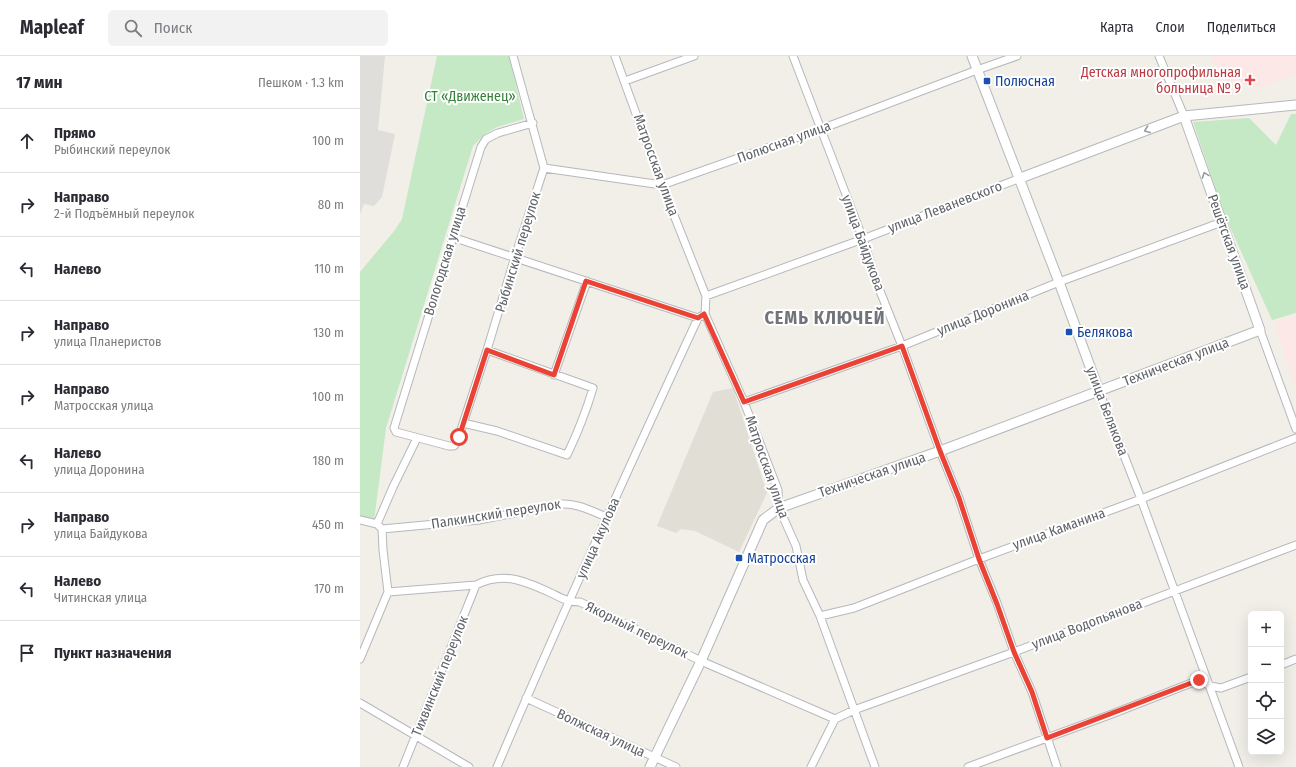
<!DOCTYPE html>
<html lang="ru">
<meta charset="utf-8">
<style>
body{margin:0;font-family:"Fira Sans Condensed",sans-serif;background:#f2f2f3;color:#2b2b33}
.controls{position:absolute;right:12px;bottom:12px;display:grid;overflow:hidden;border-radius:6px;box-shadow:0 4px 16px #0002}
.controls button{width:36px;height:36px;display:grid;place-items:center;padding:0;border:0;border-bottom:1px solid #e1e1e2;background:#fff;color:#2b2b33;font:20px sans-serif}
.stop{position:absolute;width:12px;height:12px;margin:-9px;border:3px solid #ea4335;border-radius:50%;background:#fff}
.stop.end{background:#ea4335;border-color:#fff;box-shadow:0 1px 4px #0008}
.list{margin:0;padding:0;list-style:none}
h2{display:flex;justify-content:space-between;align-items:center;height:52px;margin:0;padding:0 16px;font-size:17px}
h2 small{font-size:13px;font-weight:400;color:#7c7c81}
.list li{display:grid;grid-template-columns:26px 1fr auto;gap:12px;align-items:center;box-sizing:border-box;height:64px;padding:0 16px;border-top:1px solid #e1e1e2}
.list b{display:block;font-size:15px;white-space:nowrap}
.list p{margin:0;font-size:13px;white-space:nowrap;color:#7c7c81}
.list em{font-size:13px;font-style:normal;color:#7c7c81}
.icon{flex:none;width:22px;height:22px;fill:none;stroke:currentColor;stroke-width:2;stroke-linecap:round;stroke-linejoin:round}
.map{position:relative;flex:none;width:936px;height:711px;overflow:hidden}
header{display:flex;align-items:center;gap:24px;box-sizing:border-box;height:56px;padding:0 20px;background:#fff;border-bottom:1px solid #e1e1e2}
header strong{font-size:19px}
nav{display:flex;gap:22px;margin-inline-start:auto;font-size:14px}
.search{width:280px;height:36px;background:#f2f2f3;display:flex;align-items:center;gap:10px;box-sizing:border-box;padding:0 14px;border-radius:6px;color:#7c7c81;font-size:15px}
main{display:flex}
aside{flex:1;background:#fff}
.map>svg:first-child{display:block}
.industrial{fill:#e0deda}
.education{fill:#e1ded6}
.medical{fill:#fce8e6}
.green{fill:#c5e8c5}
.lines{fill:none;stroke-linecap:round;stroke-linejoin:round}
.minor-casing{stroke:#b5b8bc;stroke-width:9}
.tertiary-casing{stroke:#b5b8bc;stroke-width:11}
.minor{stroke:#fff;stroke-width:7}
.tertiary{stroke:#fff;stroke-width:9}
.oneway{stroke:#979a9d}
.route{stroke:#ea4335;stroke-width:5}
.health-dot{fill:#e0444e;stroke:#fff;stroke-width:1.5}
.transit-dot{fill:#1a4fb4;stroke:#fff;stroke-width:1.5}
.labels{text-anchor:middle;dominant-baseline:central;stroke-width:4;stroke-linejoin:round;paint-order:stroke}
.health-label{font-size:14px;fill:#be3a42;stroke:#fff;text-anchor:end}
.transit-label{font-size:14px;fill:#164399;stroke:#fff;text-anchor:start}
.park-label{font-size:14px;fill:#348238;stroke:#fff}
.street-label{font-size:14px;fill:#5f6368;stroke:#fff}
.district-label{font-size:18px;font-weight:bold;letter-spacing:1px;fill:#70757a;stroke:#fff}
</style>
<header>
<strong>Mapleaf</strong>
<div class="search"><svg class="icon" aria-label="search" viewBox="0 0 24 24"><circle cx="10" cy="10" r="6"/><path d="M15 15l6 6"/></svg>Поиск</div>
<nav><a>Карта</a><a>Слои</a><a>Поделиться</a></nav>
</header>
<main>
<aside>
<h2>17 мин<small>Пешком · 1.3 km</small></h2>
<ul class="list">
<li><svg class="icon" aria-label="ahead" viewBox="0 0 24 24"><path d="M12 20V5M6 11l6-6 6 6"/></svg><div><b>Прямо</b><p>Рыбинский переулок</p></div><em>100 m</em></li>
<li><svg class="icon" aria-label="right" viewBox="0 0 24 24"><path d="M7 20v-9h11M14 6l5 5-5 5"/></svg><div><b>Направо</b><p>2-й Подъёмный переулок</p></div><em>80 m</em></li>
<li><svg class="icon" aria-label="left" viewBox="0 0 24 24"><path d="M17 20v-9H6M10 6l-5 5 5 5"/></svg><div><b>Налево</b></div><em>110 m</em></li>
<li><svg class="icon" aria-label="right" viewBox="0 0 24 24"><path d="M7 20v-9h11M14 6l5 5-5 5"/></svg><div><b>Направо</b><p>улица Планеристов</p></div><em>130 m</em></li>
<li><svg class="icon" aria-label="right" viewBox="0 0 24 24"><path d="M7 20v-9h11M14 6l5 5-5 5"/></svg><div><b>Направо</b><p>Матросская улица</p></div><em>100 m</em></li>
<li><svg class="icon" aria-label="left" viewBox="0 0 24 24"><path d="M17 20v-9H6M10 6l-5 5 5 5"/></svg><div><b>Налево</b><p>улица Доронина</p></div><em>180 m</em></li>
<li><svg class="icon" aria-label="right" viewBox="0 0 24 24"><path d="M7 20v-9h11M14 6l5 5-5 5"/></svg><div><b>Направо</b><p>улица Байдукова</p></div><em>450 m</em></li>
<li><svg class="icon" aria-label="left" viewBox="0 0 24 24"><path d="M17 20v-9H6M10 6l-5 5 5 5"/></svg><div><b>Налево</b><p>Читинская улица</p></div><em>170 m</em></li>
<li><svg class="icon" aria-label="arrive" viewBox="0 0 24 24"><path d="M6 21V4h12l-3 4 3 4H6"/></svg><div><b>Пункт назначения</b></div></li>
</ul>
</aside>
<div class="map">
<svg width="936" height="711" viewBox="0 0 936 711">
<rect width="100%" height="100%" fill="#f1efe8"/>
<path class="industrial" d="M0 0H25L18 74 35 78 22 141 14 150 4 148 0 158Z"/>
<path class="education" d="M373 332 407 437 379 496 335 475 321 473 316 477 297 470 353 336Z"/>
<path class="medical" d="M851 0H936V18L902 31 882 30 865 37Z
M936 259V334L914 266Z"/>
<path class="green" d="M77 0H149L164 63 137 71 125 78 113 90 26 372 14 465 0 461V216L35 174 42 163Z
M931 58H936V257L912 264 865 160 833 66 889 62 916 89Z"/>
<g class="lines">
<g class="minor-casing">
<path id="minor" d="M153 0 184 112 155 201 127 294 97 386 94 390H89L36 376 34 372 121 91 126 83 138 77 173 67
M255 0 302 129 346 240 345 258 384 346 418 434 419 452 436 490 443 524 460 560 515 711
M433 0 503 183 518 230 542 290 580 395 599 442 619 503 637 547 654 596 672 636 697 711
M799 0 824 60
M265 25 334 0
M184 112 302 129 461 73 617 14 657 0
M92 181 338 262
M346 240 503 183 658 123
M900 274 936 373
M194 319 227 225
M739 335 781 443 879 711
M384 346 542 290 699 226 862 166
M103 367 137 375 207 399C218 376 226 356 233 332L127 294
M0 464 17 468
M17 468 33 431 57 382
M22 473 119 464 202 448C218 447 233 456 247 461
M28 536 116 529C143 515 165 525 191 537 201 542 208 546 220 546L341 605 475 663 494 654 654 596 936 489
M460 560 494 552 619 503 781 443 936 382
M0 603 28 536 23 494 22 473 17 468
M921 609 936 603
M166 642 316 711
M0 647 109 711
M43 711 116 529
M137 711C201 560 269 411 338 262L345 258
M451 711 475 663
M608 711 752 658 839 624 850 630 861 632 891 621"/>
</g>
<g class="tertiary-casing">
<path id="tertiary" d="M612 0 699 226 739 335
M658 123 824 60 936 49
M290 711 341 605 403 464 419 452 580 395 900 274 824 60"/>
</g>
<use href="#minor" class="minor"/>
<use href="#tertiary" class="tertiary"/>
</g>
<defs><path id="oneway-chevron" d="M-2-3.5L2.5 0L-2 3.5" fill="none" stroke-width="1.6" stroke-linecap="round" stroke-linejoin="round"/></defs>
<g class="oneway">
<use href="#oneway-chevron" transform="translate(787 74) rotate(159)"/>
<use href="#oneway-chevron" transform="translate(845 119) rotate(-110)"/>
</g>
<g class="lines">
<path class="route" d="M99 381 127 294 194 319 226 225 338 262 344 258 384 346 542 290 580 395 599 442 619 503 637 548 654 596 672 636 687 682 839 624"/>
</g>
<path class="health-dot" d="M888 18h4v4h4v4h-4v4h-4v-4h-4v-4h4z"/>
<g class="transit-dot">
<rect x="623" y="21" width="8" height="8" rx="2"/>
<rect x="705" y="272" width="8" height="8" rx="2"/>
<rect x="375" y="498" width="8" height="8" rx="2"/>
</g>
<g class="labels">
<g class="health-label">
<text x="881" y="16">Детская многопрофильная<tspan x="881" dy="16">больница № 9</tspan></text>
</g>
<g class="transit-label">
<text x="635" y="25">Полюсная</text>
<text x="717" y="276">Белякова</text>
<text x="387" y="502">Матросская</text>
</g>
<g class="park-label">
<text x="110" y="40">СТ «Движенец»</text>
</g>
<g class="street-label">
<text transform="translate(424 86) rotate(-20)">Полюсная улица</text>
<text transform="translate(296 109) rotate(70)">Матросская улица</text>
<text transform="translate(585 151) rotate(-21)">улица Леваневского</text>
<text transform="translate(869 186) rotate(70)">Решётская улица</text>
<text transform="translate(503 187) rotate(70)">улица Байдукова</text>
<text transform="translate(158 196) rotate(-73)">Рыбинский переулок</text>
<text transform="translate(85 205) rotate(-73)">Вологодская улица</text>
<text transform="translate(623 257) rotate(-22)">улица Доронина</text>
<text transform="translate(816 306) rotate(-21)">Техническая улица</text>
<text transform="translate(747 355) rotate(69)">улица Белякова</text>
<text transform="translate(407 411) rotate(71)">Матросская улица</text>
<text transform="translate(512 419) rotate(-19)">Техническая улица</text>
<text transform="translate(136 458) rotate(-9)">Палкинский переулок</text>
<text transform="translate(699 473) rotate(-20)">улица Каманина</text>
<text transform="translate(238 482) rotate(-66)">улица Акулова</text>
<text transform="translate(727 568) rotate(-21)">улица Водопьянова</text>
<text transform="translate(277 574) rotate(26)">Якорный переулок</text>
<text transform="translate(80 620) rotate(-68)">Тихвинский переулок</text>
<text transform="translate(241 677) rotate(25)">Волжская улица</text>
</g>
<g class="district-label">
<text x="465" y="262">СЕМЬ КЛЮЧЕЙ</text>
</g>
</g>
</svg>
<div class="controls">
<button>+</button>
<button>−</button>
<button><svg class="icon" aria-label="locate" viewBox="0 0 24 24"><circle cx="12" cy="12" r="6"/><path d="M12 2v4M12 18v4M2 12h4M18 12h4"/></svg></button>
<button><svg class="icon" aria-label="layers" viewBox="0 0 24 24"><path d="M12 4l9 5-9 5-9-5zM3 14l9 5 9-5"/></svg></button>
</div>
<div class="stop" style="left:99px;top:381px"></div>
<div class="stop end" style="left:839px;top:624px"></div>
</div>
</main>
